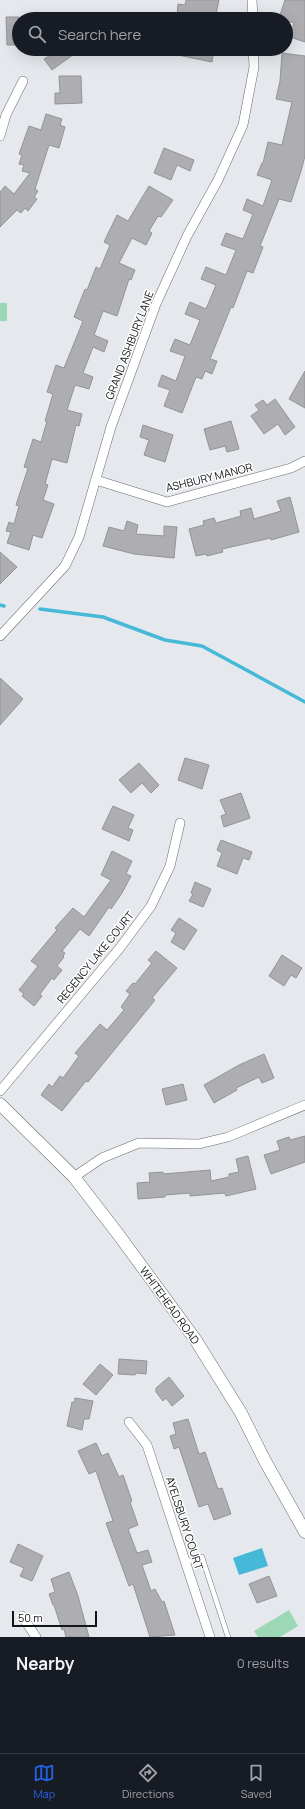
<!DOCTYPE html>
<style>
body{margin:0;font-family:Manrope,sans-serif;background:#242831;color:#f1f3f6}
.scale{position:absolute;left:12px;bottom:10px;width:85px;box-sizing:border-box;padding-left:4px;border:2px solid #141516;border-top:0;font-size:11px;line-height:14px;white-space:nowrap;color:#141516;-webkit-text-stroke:3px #fff;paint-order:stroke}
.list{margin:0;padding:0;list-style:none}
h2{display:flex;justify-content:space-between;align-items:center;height:52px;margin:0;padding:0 16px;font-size:17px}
h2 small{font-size:13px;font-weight:400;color:#9ea1a6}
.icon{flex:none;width:22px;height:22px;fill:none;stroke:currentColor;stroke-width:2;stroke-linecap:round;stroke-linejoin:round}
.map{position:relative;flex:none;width:305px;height:1637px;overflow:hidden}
.search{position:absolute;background:#171b24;box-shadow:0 4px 16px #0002;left:12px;right:12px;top:12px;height:44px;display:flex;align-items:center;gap:10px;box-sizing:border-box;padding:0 14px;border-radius:22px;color:#9ea1a6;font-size:15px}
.sheet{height:116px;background:#171b24}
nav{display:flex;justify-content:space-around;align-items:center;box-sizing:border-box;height:56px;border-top:1px solid #363941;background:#171b24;font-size:11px;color:#9ea1a6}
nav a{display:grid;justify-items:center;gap:2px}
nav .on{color:#2563eb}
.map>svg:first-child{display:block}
.green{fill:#9cd8b5}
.water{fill:#47b9d8}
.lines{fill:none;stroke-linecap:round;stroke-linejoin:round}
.stream{stroke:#47b9d8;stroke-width:3.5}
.building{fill:#aeadb1;stroke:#949397}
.lane-casing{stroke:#696c6f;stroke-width:5.5}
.street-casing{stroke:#696c6f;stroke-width:10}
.secondary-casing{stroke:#696c6f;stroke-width:13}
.lane{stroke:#fff;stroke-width:4.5}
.street{stroke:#fff;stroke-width:9}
.secondary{stroke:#fff;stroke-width:12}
.labels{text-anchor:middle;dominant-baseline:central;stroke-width:3;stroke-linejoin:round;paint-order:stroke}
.street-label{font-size:11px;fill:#141516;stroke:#fff}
</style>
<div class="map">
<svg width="305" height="1637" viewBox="0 0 305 1637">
<rect width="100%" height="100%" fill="#e5e9ed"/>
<path class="green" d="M0 303H7V321H0Z
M289 1610 298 1626 280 1637H258L254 1631Z"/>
<path class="water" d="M262 1548 268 1566 239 1575 233 1558Z"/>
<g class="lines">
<path class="stream" d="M0 605 4 606
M40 609 103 617 165 640 202 646 305 702"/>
</g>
<path class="building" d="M186 0H219L215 19H200L177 16 178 4 185 5Z
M285 0H305V42L290 37 294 23 279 18Z
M6 17H19V45H7Z
M51 49H81L52 70 44 59 54 53Z
M168 49H214L212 62 168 53Z
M282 53 305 56V156L301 171 291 202 279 199 260 246 263 247 253 273 247 271 233 308 231 307 210 359 217 361 212 374 205 371 202 379 196 377 182 413 164 406 170 390 158 386 162 375 176 381 185 356 170 351 175 339 190 345 200 320 185 314 190 302 206 309 216 285 201 279 206 267 226 275 236 250 221 245 226 233 243 239 253 214 243 210 247 199 263 206 272 180 257 175 262 163H263L268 142 282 145 292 102 276 99 280 81Z
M59 76H81L82 103 55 104V93H60Z
M46 114 62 119 60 125 65 127 59 148 49 145 35 189 38 191 34 197 37 199 28 211 25 208 21 213 17 210 0 227V192L5 186 14 194 30 173 22 171 24 165 19 164 22 155 19 154 29 126 41 130Z
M164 148 194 160 190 171 177 165 171 180 154 173Z
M149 186 173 200 161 217 158 216 149 231 152 233 146 245 132 238 119 263 135 270 131 280 129 279 117 316 103 311 94 335 108 341 104 352 93 347 83 373 93 377 89 389 75 385 67 410 82 414 79 426 76 425 67 463 52 459 45 484 48 485 43 500 54 504 42 538 33 535 29 550 7 543 11 532 6 531 9 522 14 524 19 506 16 505 28 468 24 467 33 439 41 442 47 421H45L53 394 47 392 56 365 64 368 83 321 74 317 85 289 87 290 96 267 100 269 110 245 104 242 117 215 128 221Z
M305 371V408L289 399Z
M275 399 295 427 285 435 278 424 264 434 251 416 259 410 255 405 263 400 267 405Z
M231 421 239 449 227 452 225 446 210 450 204 429Z
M143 425 173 435 165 462 144 455 149 440 140 437Z
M290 497 299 532 271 540V538L222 549 223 552 207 556 206 554 196 556 189 529 204 525 203 521 214 518 216 523 241 516 240 511 251 508 254 519 281 511 277 501Z
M127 521 138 525 136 534 164 536V526L177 527 174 558 134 554 103 546 109 527 124 531Z
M0 552 17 567 0 584Z
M0 678 23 699 0 725Z
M185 758 209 765 202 789 178 780Z
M139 763 159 785 151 793 142 783 131 793 119 780Z
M241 793 250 818 224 827 221 816 226 814 220 800Z
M113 806 134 815 128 828 133 830 129 841 102 829Z
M221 840 252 852 249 860 243 858 237 874 217 866 222 853 217 850Z
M112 851 132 861 126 874 131 876 122 893 111 909 109 907 89 936 80 929 62 951 65 953 63 956 64 957 57 966 62 970 54 980 52 978 40 994 42 996 34 1006 22 996 24 994 19 990 38 966 31 961 57 930 55 928 73 908 84 917 111 880 101 875Z
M195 882 211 889 203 907 189 901 193 894 191 893Z
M179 918 197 930 184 950 171 942 176 933 171 930Z
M156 951 177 968 152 998 155 1000 138 1021 88 1082 86 1081 62 1111 41 1095 49 1084 52 1087 60 1076 63 1078 79 1056 75 1053 100 1024 107 1030 124 1010 121 1007 130 994 126 991 133 983 135 984 152 963 148 960Z
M282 955 302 968 296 978 291 975 284 986 269 976Z
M264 1054 274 1078 262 1083 259 1077 236 1088 237 1090 214 1103 204 1085 239 1065Z
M183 1084 187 1100 166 1105 162 1089Z
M305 1136V1162L271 1174 264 1155 280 1150 277 1141 289 1137 290 1140Z
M248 1156 256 1189 226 1196 225 1193 190 1196V1193L165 1195V1197L138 1199 137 1183 150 1182 149 1173 163 1172V1174L210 1170 211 1181 229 1177V1174L239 1172 236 1159Z
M119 1359 147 1361 146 1374 136 1373 135 1375 118 1374Z
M100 1364 113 1375 96 1395 83 1384Z
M169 1377 184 1396 172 1406 166 1398 163 1401 156 1392V1388Z
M75 1398 93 1401 89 1419H84L82 1430 67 1426 72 1402 74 1403Z
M188 1419 199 1454 205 1452 218 1489 222 1488 231 1514 214 1520 208 1504 199 1507 179 1447 174 1449 170 1436 176 1434 173 1423Z
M96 1443 102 1456 108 1453 119 1477 123 1475 132 1501 130 1502 138 1525 128 1529 137 1553 148 1550 152 1562 142 1565 151 1591 155 1589 162 1602 164 1601 175 1635 150 1637 133 1584 129 1586 106 1523 113 1521 96 1471 89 1474 78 1451Z
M18 1544 43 1556 32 1581 20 1576 24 1568 10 1562Z
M69 1572 78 1596 89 1637H66L64 1629 62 1630 54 1605H53L49 1594 55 1592 51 1579Z
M269 1576 277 1596 257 1603 249 1584Z"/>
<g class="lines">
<g class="lane-casing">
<path id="lane" d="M186 1562 202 1557 228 1637"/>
</g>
<g class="street-casing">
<path id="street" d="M252 0 253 19
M0 136 6 115 23 81
M96 480 167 502 291 468 305 461
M0 636 65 566 79 537 111 427 156 304 187 236 218 180 243 125 254 67 253 49
M0 1091 119 949 151 906 170 866 180 823
M74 1177 102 1158 139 1143 199 1144 228 1137 305 1105
M129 1422 147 1445 210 1637
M22 1616 36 1637"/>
</g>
<g class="secondary-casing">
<path id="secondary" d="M0 1104 74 1177 118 1234 195 1339 241 1413 265 1461 305 1532"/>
</g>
<use href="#lane" class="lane"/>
<use href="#street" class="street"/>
<use href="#secondary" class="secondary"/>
</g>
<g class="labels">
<g class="street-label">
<text transform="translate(129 345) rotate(-69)">GRAND ASHBURY LANE</text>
<text transform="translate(209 477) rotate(-14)">ASHBURY MANOR</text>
<text transform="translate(95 957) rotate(-51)">REGENCY LAKE COURT</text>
<text transform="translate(170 1305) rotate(54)">WHITEHEAD ROAD</text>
<text transform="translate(185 1523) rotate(72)">AYELSBURY COURT</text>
</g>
</g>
</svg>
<div class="scale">50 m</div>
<div class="search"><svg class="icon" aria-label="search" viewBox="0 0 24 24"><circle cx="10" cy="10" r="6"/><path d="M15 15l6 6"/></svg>Search here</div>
</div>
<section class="sheet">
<h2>Nearby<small>0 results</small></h2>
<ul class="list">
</ul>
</section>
<nav>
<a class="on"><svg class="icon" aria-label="map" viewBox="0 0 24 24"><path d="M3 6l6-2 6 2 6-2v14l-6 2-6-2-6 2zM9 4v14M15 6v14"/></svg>Map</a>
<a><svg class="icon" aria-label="directions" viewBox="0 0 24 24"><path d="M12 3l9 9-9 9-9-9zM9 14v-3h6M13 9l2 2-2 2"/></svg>Directions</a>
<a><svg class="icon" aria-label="saved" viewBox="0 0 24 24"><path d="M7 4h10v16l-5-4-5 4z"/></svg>Saved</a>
</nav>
